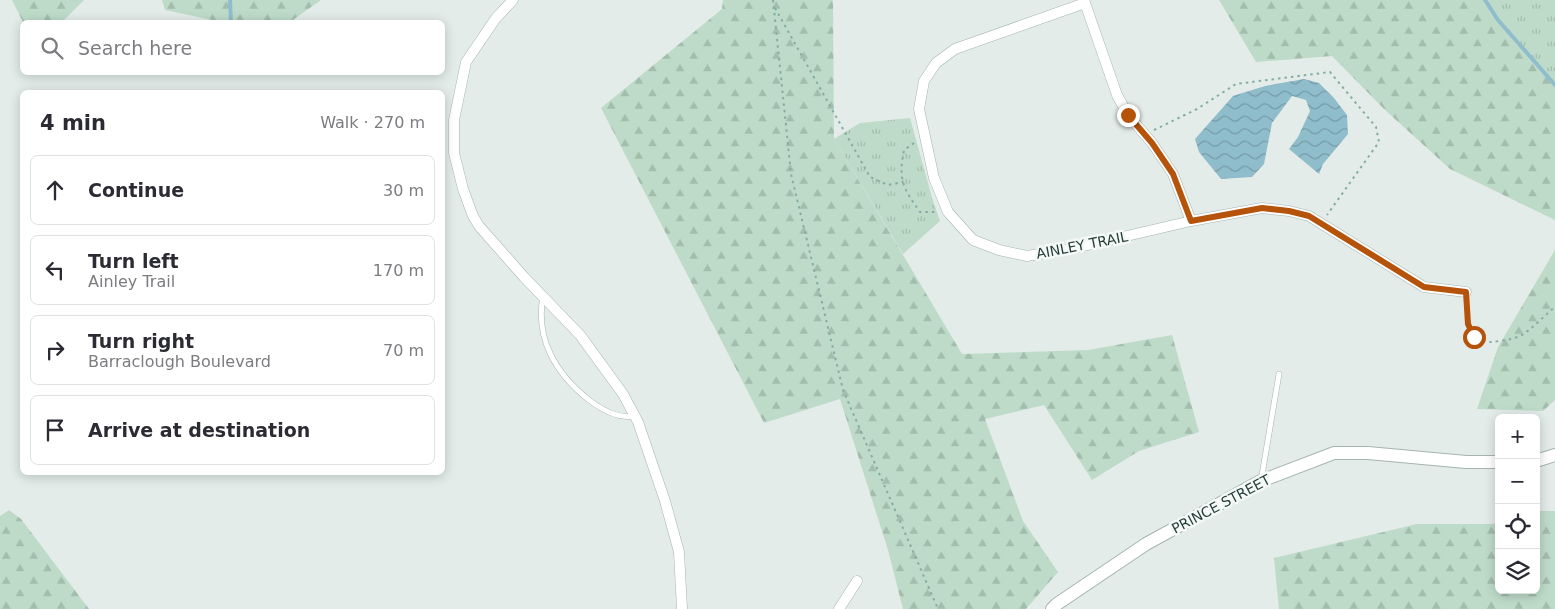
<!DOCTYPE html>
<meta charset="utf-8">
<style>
body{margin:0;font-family:"DejaVu Sans",sans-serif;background:#f2f2f3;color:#2b2b33}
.controls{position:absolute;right:15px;bottom:15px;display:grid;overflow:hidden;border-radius:8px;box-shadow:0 2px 12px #0003}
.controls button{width:45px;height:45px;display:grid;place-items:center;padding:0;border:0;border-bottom:1px solid #e1e1e2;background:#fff;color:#2b2b33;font:25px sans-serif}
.stop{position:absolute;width:15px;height:15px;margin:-11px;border:4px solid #b45309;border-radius:50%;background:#fff}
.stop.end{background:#b45309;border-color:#fff;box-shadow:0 1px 5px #0008}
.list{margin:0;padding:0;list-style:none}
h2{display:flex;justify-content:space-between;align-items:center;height:65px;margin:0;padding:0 20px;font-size:21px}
h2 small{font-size:16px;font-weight:400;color:#7c7c81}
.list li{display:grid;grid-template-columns:32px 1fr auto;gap:15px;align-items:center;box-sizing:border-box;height:70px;margin:0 10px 10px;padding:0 10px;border:1px solid #e1e1e2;border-radius:8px}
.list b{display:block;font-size:19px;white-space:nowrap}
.list p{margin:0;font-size:16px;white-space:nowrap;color:#7c7c81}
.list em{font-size:16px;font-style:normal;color:#7c7c81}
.icon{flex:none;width:28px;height:28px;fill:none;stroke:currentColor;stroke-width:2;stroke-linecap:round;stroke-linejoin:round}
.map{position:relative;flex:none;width:1555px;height:609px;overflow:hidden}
.search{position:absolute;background:#fff;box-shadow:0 2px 12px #0003;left:20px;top:20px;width:425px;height:55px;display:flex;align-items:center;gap:12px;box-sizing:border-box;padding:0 18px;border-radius:8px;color:#7c7c81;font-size:19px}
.panel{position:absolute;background:#fff;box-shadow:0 2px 12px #0003;left:20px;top:90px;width:425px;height:385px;border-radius:8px}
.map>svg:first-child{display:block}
.forest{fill:url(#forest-firs)}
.park{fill:url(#park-tufts)}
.water{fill:url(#water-waves)}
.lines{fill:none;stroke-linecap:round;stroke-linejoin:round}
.stream{stroke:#90bdcc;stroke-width:4}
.service-casing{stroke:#a6b4b0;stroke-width:6}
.minor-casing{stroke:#a6b4b0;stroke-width:11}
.tertiary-casing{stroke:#a6b4b0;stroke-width:14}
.path{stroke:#86ada4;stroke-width:2;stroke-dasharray:2.5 4;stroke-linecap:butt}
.service{stroke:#fff;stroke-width:5}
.minor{stroke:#fff;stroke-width:10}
.tertiary{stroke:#fff;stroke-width:12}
.route{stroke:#b45309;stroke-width:6}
.labels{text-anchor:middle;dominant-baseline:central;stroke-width:5;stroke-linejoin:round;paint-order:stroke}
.street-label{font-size:14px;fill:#243c38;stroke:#f4f8f6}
</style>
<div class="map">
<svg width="1555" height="609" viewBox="0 0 1555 609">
<defs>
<pattern id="forest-firs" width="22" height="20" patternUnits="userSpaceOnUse" patternTransform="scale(1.25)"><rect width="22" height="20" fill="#bedbc9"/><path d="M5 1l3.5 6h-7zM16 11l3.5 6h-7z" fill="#a3bdad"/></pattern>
<pattern id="park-tufts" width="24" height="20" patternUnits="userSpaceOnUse" patternTransform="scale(1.25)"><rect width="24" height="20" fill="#bedbc9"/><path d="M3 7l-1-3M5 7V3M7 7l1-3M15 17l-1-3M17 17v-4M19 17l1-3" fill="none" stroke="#a3bdad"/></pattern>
<pattern id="water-waves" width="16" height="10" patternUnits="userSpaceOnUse" patternTransform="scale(1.25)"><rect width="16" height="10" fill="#90bdcc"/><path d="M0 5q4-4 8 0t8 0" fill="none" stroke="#759ba7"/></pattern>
</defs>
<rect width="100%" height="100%" fill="#e3ece9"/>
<path class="forest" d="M12 0H84L62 22H23Z
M162 0H321L290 22H222L165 10Z
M723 0H833L834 139 962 354 1088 350 1172 335 1199 432 1139 451 1092 480 1044 405 985 419 1023 521 1058 572 1026 609H903L888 550 840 399 764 423 601 108 722 9Z
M1219 0H1508L1512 39 1541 73 1555 82V220L1450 169 1385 110 1332 56 1256 62Z
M1555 250V400L1543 411 1477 409 1498 347Z
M9 510 21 519 89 609H0V516Z
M1536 511H1555V609H1279L1274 558 1417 524H1492L1499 522V590H1536Z"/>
<path class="park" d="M1481 0H1555V82L1541 73 1487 9Z
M910 118 933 201 940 221 903 254 834 139 860 123Z"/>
<path class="water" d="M1304 79 1319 83 1334 98 1347 115 1348 134 1323 164 1319 174 1289 149 1298 137 1310 111 1306 100 1292 96 1272 123 1264 164 1252 177 1221 179 1199 152 1195 139 1233 96 1265 86Z"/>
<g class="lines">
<path class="stream" d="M230 0 231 22
M1485 0 1498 20 1555 85"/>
<g class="service-casing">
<path id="service" d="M543 296C535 339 556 374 589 400 602 410 618 419 635 416
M1261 481 1279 374"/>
</g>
<g class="minor-casing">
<path id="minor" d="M513 0 496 18 466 62 454 120V153L463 189 473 216 479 226 524 277 580 335 623 394 638 422 665 501 679 552 682 609
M1084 0 1117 95 1128 115 1152 143 1173 174 1191 221
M1085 3 955 49 936 63 924 81 919 109 934 178 948 212 973 240 999 250 1027 256 1071 249 1191 221 1262 208 1289 211 1309 216 1424 287 1466 292
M839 609 857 581"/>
</g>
<g class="tertiary-casing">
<path id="tertiary" d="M1536 461 1555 455
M1052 609 1057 604 1146 544 1261 481 1334 453H1368L1466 462H1499"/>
</g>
<path class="path" d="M773 0 791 174 843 390 938 609
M775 8 870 177 888 185 903 182
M1154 130 1197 109 1236 84 1330 72 1376 127 1379 142 1327 215
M914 143 904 150C898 180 903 188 920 212H937
M1467 302C1468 326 1469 347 1499 341 1508 340 1518 338 1525 333 1536 325 1545 315 1555 307"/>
<use href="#service" class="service"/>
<use href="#minor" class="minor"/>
<use href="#tertiary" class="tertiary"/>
</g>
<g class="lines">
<path class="route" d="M1128 115 1152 143 1173 174 1191 221 1262 208 1289 211 1309 216 1424 287 1466 292 1468 324 1474 337"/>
</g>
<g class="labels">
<g class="street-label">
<text transform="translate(1082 245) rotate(-11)">AINLEY TRAIL</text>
<text transform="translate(1221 504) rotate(-28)">PRINCE STREET</text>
</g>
</g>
</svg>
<div class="controls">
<button>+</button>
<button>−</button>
<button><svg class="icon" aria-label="locate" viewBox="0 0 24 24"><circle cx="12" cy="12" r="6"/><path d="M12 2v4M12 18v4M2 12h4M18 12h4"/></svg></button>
<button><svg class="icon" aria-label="layers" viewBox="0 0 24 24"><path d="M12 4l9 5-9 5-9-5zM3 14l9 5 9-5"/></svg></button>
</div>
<div class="stop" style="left:1474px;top:337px"></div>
<div class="stop end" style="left:1128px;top:115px"></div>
<div class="search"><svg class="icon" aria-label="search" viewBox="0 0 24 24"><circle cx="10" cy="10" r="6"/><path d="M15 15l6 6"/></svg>Search here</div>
<section class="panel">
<h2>4 min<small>Walk · 270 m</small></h2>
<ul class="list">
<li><svg class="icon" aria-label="ahead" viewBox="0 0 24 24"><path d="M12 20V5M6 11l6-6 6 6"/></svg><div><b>Continue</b></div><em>30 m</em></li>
<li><svg class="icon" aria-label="left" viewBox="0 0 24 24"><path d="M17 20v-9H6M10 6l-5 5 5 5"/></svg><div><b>Turn left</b><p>Ainley Trail</p></div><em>170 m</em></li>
<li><svg class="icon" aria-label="right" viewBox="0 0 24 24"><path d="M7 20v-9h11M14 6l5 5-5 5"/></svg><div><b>Turn right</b><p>Barraclough Boulevard</p></div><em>70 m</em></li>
<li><svg class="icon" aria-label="arrive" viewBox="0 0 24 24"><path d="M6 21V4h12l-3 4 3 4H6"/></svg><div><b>Arrive at destination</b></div></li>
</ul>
</section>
</div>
